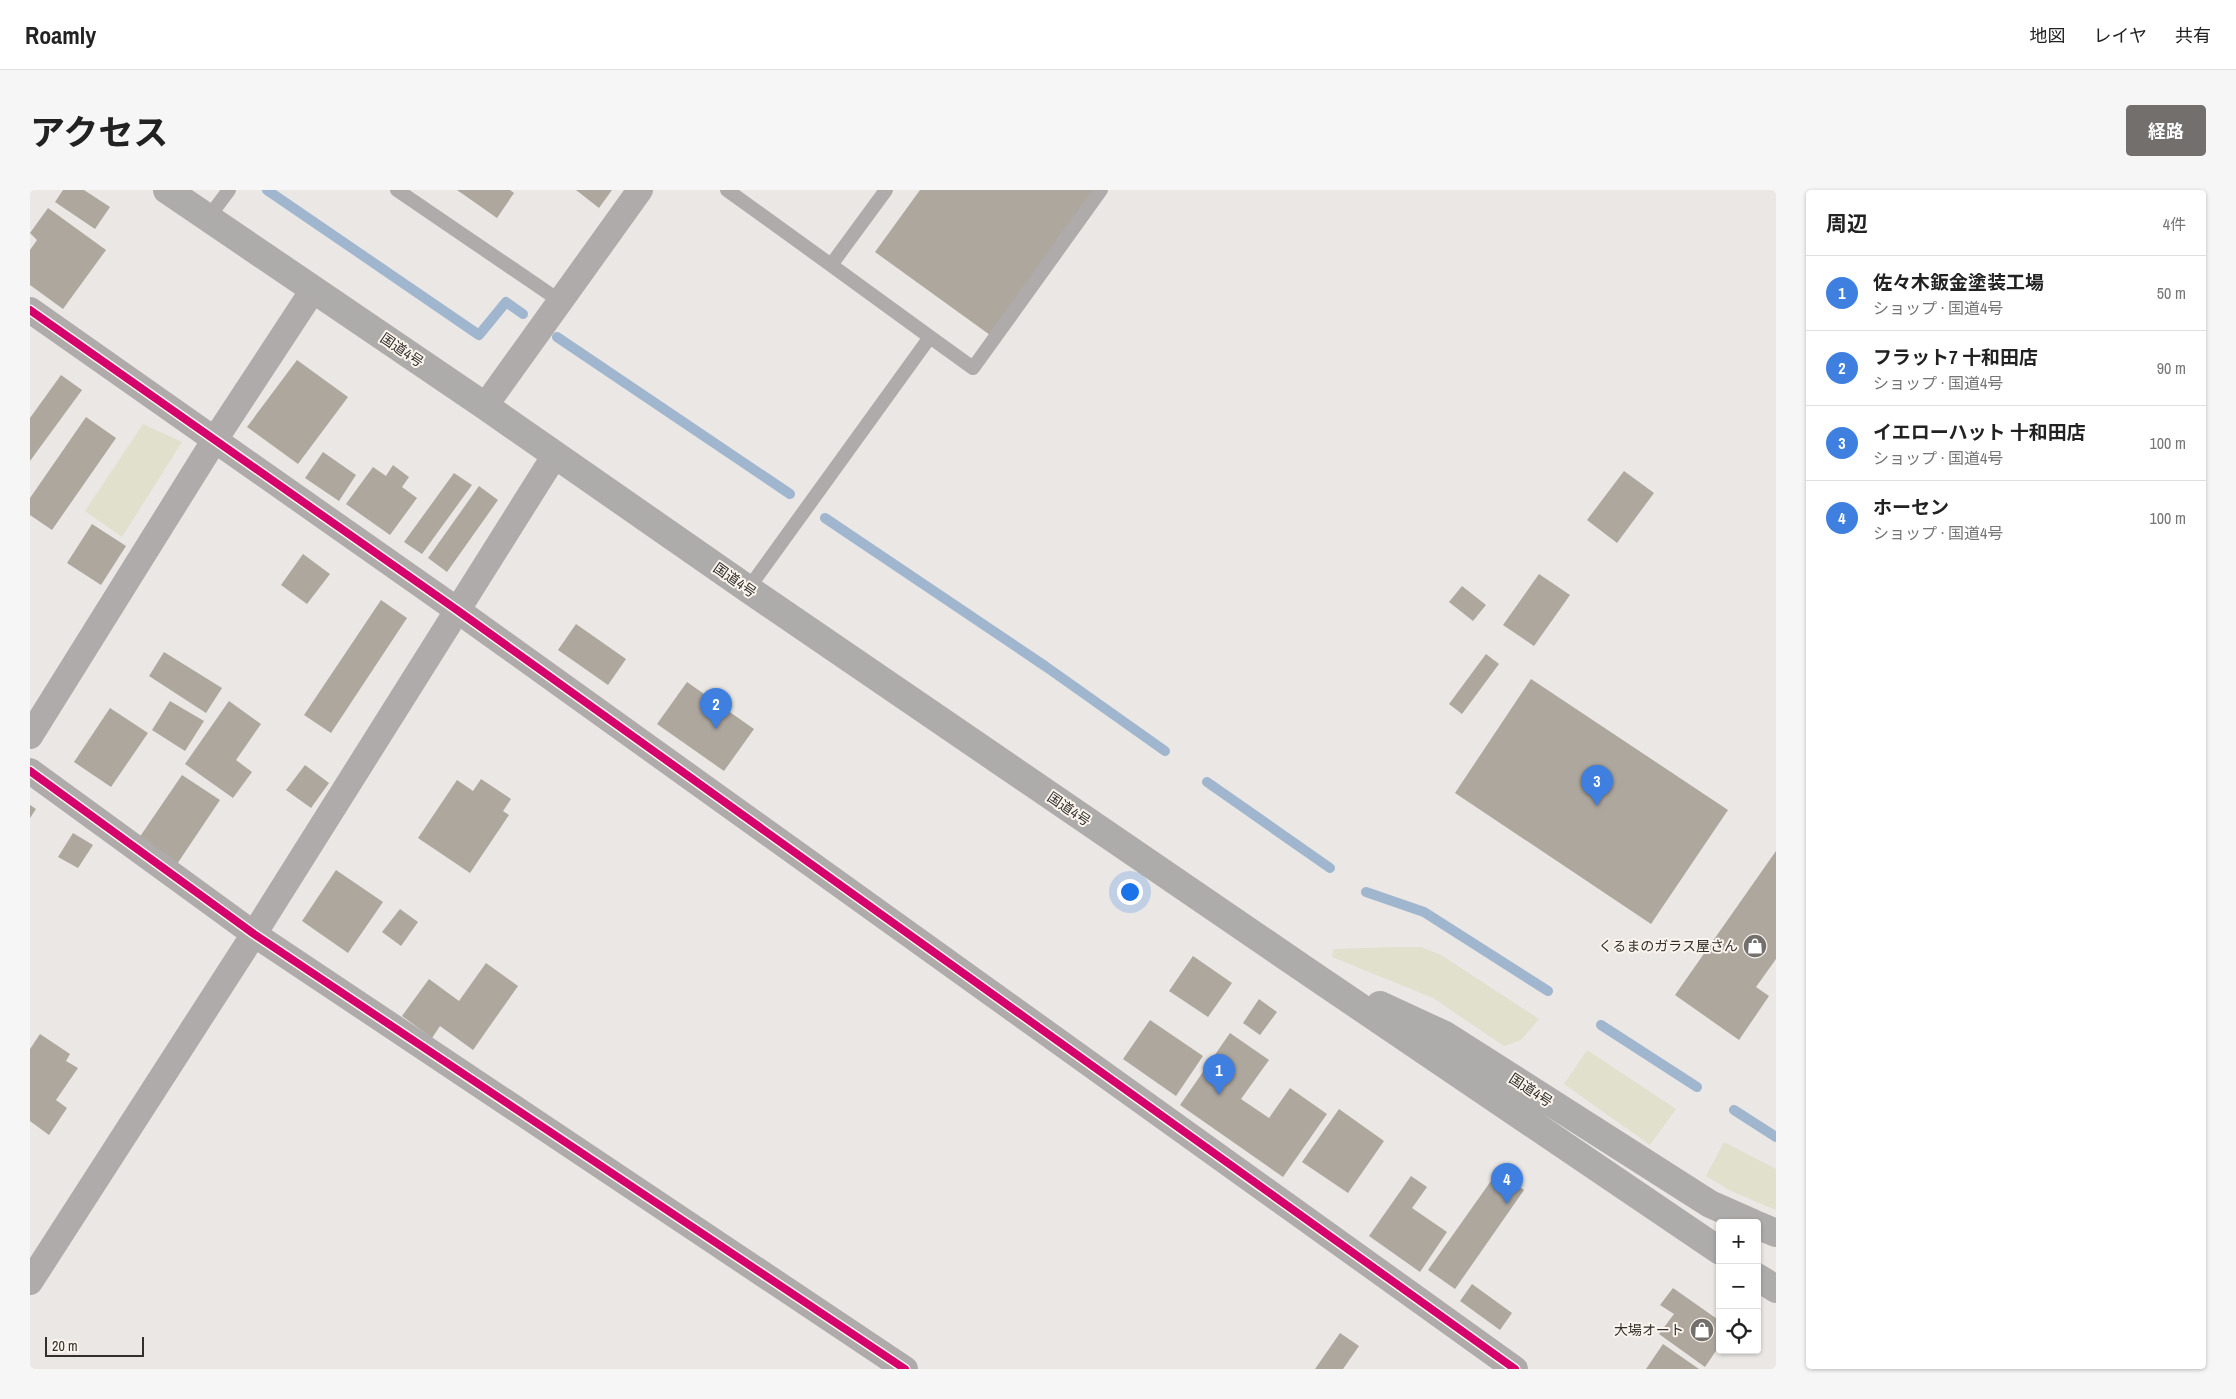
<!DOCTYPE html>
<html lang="ja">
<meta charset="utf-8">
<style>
body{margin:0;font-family:"Archivo Narrow","Noto Sans JP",sans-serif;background:#f6f6f6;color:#222}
.controls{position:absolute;right:15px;bottom:15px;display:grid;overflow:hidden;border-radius:5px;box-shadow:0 1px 4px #0004}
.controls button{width:45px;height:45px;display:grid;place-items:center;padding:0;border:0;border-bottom:1px solid #e0e0e0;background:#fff;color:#222;font:25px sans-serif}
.scale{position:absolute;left:15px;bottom:12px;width:99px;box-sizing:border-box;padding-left:5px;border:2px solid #322f2d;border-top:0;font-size:14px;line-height:18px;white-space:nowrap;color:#322f2d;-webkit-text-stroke:4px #fbf4ed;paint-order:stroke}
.you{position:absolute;left:1099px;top:701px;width:18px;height:18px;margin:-12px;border:4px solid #fff;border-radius:50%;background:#1a73e8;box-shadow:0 0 0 8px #1a73e833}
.badge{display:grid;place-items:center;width:32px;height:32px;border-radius:50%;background:#726f6d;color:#fff;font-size:16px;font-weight:700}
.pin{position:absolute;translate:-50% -41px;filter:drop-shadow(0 1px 2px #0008)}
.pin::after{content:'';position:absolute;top:26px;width:18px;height:15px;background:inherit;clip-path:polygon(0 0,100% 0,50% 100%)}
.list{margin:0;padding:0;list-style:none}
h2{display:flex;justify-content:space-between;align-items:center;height:65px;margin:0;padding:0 20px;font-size:21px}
h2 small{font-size:16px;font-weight:400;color:#767676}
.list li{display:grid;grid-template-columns:32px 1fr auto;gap:15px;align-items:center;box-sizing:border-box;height:75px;padding:0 20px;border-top:1px solid #e0e0e0}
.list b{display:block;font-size:19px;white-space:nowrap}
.list p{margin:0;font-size:16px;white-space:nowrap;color:#767676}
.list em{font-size:16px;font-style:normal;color:#767676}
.icon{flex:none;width:28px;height:28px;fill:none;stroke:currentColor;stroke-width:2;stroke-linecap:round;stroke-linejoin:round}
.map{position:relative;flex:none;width:1746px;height:1179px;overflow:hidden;border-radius:5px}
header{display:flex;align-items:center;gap:30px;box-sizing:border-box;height:70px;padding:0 25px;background:#fff;border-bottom:1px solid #e0e0e0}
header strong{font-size:24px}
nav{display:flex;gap:28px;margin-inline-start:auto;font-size:18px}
.intro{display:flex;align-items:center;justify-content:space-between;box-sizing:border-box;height:120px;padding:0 30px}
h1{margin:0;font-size:35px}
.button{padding:12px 22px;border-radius:5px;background:#726f6d;color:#fff;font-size:18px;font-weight:700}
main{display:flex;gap:30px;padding:0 30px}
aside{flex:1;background:#fff;border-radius:5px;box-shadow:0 1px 4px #0004}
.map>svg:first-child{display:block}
.green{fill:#e0e0cd}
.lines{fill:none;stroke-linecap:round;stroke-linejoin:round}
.stream{stroke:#a0b5ce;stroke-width:10}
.building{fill:#aea79e}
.service{stroke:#aeabaa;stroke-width:14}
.minor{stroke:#aeabaa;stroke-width:26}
.trunk{stroke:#aeacaa;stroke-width:28}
.cycleway-casing{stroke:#fbf4ed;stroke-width:11}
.cycleway{stroke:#d6006c;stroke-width:8}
.labels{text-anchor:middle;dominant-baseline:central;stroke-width:4;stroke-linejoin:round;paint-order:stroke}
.street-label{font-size:14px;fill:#322f2d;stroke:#fbf4ed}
.poi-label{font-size:14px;fill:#322f2d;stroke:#fbf4ed;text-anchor:end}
</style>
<header>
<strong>Roamly</strong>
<nav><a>地図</a><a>レイヤ</a><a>共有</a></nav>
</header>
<div class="intro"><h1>アクセス</h1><a class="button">経路</a></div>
<main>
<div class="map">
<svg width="1746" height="1179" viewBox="0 0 1746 1179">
<rect width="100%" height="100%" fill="#eae7e4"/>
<path class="green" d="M113 234 152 252 92 347 55 321Z
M1369 757H1391L1411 765 1509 829 1491 850 1474 856 1403 808 1302 767 1304 759Z
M1557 860 1646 919 1620 955 1534 894Z
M1694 952 1746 979V1020L1701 1001 1676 986Z"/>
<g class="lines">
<path class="stream" d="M237 0 449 145 476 112 493 124
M527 147 760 304
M795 328 1015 476 1135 561
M1177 592 1300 678
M1336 702 1394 722 1518 801
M1571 835 1667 897
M1704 920 1746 947"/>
</g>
<path class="building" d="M33 0H54L80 17 65 39 25 12Z
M427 0H480L484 3 467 28Z
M546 0H582L569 18Z
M890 0H1065L960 145 845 62Z
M18 18 76 60 33 119 0 95V60L7 50 0 43Z
M267 170 318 207 268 274 217 237Z
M31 185 52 200 0 271V228Z
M56 227 86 248 22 340 0 325V308Z
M293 262 326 285 309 311 275 288Z
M363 275 379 287 372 297 387 308 360 345 316 314 343 277 356 286Z
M1594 281 1624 303 1587 353 1557 330Z
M424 283 442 295 392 364 374 352Z
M449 296 468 310 417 382 398 368Z
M62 334 96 356 71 395 37 373Z
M273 364 300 384 277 414 251 395Z
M1509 384 1540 405 1504 456 1473 435Z
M1432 396 1456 415 1443 431 1419 412Z
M351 410 377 428 301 543 274 525Z
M546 434 596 469 578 495 528 460Z
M134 462 192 498 176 523 119 486Z
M1456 464 1469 474 1432 524 1419 514Z
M1501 489 1698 620 1621 734 1425 603Z
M657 492 724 539 694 581 627 534Z
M140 511 174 531 155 561 122 540Z
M199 511 231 534 206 570 222 582 203 608 155 574Z
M80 518 118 543 81 597 44 572Z
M275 575 299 593 281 618 256 600Z
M152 585 190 610 147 674 109 648Z
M451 589 481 609 473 621 479 625 440 683 388 648 427 590 443 601Z
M0 615 6 619 0 628Z
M43 643 63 655 48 678 28 667Z
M1746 661V769L1726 797 1739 806 1709 850 1645 805Z
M306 680 353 712 318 763 272 731Z
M370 719 388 732 371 756 352 742Z
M1163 766 1202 793 1178 827 1139 801Z
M456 773 488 796 443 860 410 836 402 848 372 826 399 789 429 811Z
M1229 809 1247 822 1230 845 1213 833Z
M1120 830 1173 866 1146 906 1093 869Z
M1200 843 1239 870 1211 909 1239 928 1260 898 1297 924 1253 987 1150 915Z
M10 844 40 864 36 871 48 878 26 910 37 918 19 945 0 931V859Z
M1309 919 1354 951 1318 1003 1272 972Z
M1468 981 1494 1000 1425 1099 1398 1080Z
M1381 986 1397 997 1382 1018 1417 1042 1390 1082 1339 1046Z
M1442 1094 1482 1123 1470 1140 1430 1111Z
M1643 1098 1690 1131V1155L1675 1177 1629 1144 1644 1124 1630 1115Z
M1310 1143 1329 1156 1313 1179H1285Z
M1633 1154 1669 1179H1616Z"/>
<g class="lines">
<path class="service" d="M367 0 530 111
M697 0 801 75
M178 28 199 0
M900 147 943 178 1071 0
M718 399 900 147 801 75 856 0"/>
<path class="minor" d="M0 120 427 420 1485 1179
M455 216 610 0
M0 546 184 251 283 100
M0 581 224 744 875 1179
M0 1092 224 744 525 265"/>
<path class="trunk" d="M137 0 455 216 718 399 1274 779 1690 1061
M1350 815 1415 845 1680 1014 1723 1033
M1727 1035 1746 1043
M1727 1087 1746 1099"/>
<g class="cycleway-casing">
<path id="cycleway" d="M0 120 427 420 1485 1179
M0 581 224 744 875 1179"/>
</g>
<use href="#cycleway" class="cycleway"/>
</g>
<defs>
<g id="shop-disc" transform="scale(1.25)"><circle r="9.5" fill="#726f6d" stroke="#fbf4ed"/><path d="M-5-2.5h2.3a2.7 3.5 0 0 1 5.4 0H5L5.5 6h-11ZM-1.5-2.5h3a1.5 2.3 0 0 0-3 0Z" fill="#fff"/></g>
</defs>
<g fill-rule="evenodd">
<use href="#shop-disc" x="1725" y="756"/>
<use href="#shop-disc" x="1672" y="1140"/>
</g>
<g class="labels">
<g class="street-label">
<text transform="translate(372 160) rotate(34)">国道4号</text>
<text transform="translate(705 390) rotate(35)">国道4号</text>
<text transform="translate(1039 619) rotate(34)">国道4号</text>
<text transform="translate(1501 900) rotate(33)">国道4号</text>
</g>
<g class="poi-label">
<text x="1708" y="756">くるまのガラス屋さん</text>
<text x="1654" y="1140">大場オート</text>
</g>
</g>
</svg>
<div class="controls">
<button>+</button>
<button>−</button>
<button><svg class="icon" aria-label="locate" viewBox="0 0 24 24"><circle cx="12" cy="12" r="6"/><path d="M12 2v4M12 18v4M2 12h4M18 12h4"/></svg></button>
</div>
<div class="scale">20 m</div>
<div class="you"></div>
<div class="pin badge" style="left:1189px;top:905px;background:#3f7fe0">1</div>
<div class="pin badge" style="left:686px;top:539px;background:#3f7fe0">2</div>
<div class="pin badge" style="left:1567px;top:616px;background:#3f7fe0">3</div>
<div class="pin badge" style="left:1477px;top:1014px;background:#3f7fe0">4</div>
</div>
<aside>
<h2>周辺<small>4件</small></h2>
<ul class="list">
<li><span class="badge" style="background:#3f7fe0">1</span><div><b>佐々木鈑金塗装工場</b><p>ショップ · 国道4号</p></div><em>50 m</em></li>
<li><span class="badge" style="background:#3f7fe0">2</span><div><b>フラット7 十和田店</b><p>ショップ · 国道4号</p></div><em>90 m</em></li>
<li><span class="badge" style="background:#3f7fe0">3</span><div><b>イエローハット 十和田店</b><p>ショップ · 国道4号</p></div><em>100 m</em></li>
<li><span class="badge" style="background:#3f7fe0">4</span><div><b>ホーセン</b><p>ショップ · 国道4号</p></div><em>100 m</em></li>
</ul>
</aside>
</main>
